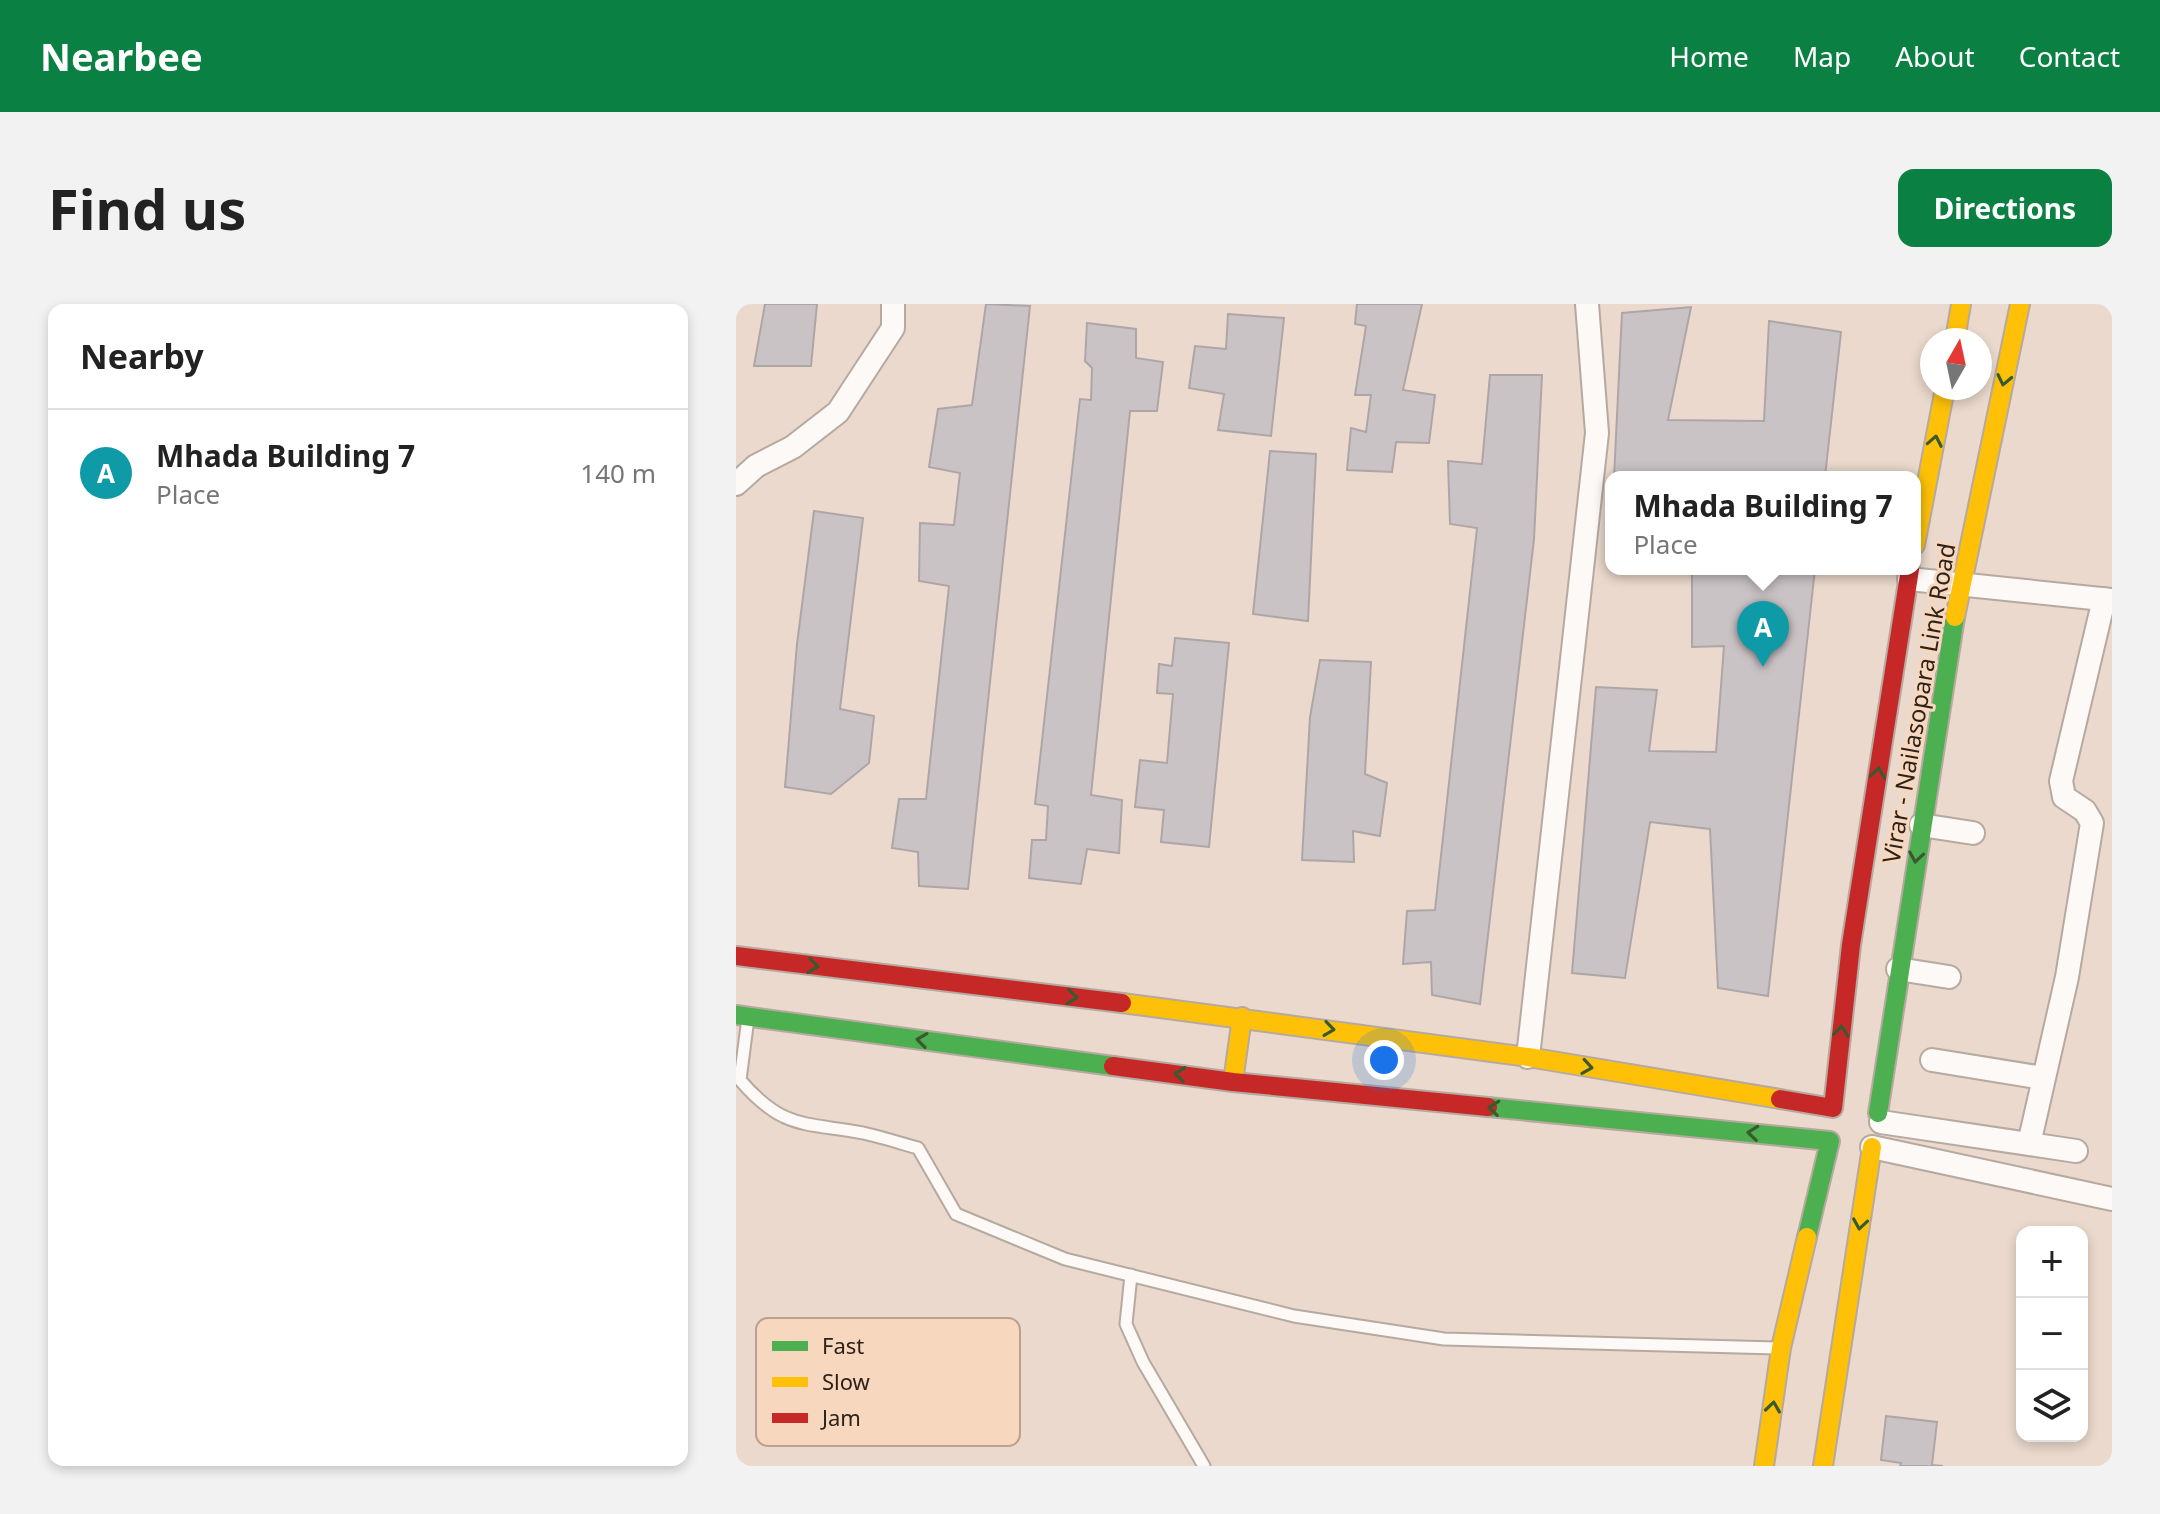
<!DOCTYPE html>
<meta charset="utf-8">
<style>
body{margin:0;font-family:"Noto Sans",sans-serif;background:#f2f2f2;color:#222}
.controls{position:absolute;right:24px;bottom:24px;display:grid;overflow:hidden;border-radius:16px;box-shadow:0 4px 12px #0003}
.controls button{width:72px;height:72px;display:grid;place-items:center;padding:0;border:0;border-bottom:2px solid #e0e0e0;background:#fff;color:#222;font:40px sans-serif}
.compass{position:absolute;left:1184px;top:24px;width:72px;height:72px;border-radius:50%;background:#fff;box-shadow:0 4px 12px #0003;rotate:9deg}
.you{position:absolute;left:648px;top:756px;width:28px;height:28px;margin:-20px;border:6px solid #fff;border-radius:50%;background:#1a73e8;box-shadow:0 0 0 12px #1a73e833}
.badge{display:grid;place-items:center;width:52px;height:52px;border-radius:50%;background:#0b8043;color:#fff;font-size:26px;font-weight:700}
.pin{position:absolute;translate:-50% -66px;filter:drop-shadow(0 2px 4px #0008)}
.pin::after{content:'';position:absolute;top:42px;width:28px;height:24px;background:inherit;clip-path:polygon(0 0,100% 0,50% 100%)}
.popup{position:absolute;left:869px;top:167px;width:316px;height:104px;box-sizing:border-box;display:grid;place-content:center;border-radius:16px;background:#fff;filter:drop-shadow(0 2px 6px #0005);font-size:26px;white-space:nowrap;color:#767676}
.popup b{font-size:30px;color:#222}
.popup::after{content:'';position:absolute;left:50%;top:100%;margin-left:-16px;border:16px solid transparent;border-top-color:#fff}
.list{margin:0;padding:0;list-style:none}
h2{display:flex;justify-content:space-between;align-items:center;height:104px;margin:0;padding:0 32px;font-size:34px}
h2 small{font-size:26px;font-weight:400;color:#767676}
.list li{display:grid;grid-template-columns:52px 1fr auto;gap:24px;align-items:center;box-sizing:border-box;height:128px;padding:0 32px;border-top:2px solid #e0e0e0}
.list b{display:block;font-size:30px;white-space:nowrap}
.list p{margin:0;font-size:26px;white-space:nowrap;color:#767676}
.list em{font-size:26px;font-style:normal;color:#767676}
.icon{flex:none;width:44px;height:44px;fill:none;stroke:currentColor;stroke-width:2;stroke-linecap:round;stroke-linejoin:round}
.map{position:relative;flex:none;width:1376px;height:1162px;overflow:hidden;border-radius:16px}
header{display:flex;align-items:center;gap:48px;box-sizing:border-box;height:112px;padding:0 40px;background:#0b8043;color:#fff}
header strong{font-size:38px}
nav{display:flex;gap:44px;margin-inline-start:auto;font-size:28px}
.intro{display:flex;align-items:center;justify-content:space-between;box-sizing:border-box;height:192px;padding:0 48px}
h1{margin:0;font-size:56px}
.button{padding:20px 36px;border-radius:16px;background:#0b8043;color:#fff;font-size:28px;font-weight:700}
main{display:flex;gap:48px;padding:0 48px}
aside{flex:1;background:#fff;border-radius:16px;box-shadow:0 4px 12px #0003}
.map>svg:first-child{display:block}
.building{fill:#cac3c6;stroke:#aea6a6;stroke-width:2}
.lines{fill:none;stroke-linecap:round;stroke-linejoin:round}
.lane-casing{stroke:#b6a99f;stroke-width:15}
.street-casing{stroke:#b6a99f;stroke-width:26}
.fast-casing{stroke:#b6a99f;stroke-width:22}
.slow-casing{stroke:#b6a99f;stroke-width:22}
.jam-casing{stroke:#b6a99f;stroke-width:22}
.lane{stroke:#fcf9f7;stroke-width:11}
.street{stroke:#fcf9f7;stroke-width:22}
.fast{stroke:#4caf50;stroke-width:18}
.slow{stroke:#ffc107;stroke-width:18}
.jam{stroke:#c62828;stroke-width:18}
.oneway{stroke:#395a2f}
.labels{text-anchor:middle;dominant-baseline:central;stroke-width:6;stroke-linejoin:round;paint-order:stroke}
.street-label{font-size:24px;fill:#2d2219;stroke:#f7d8bf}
.key{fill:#f7d8bf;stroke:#baa18d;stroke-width:2}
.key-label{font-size:22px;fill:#2d2219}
</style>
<header>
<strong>Nearbee</strong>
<nav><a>Home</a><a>Map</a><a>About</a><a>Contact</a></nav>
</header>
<div class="intro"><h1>Find us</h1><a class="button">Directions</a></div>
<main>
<aside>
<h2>Nearby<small></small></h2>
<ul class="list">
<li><span class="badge" style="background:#0f9aa8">A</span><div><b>Mhada Building 7</b><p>Place</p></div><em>140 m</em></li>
</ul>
</aside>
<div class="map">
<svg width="1376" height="1162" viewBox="0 0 1376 1162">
<rect width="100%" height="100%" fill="#ead9cc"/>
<path class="building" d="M29 0H81L75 62H18Z
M250 0 294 2 232 585 183 582 182 548 156 544 163 495H190L213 282 183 277 184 219 218 221 224 169 193 163 202 105 236 101Z
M621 0H686L667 86 699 91 693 139 660 138 656 168 611 166 615 124 630 128 635 91H619L630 22 619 20Z
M955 3 932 116 1028 117 1033 17 1105 28 1089 173H878L886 9Z
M492 10 548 14 535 132 482 126 488 90 453 84 459 42 490 45Z
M351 19 400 25V54L427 58 421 107H394L355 491 386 496 383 549 351 545 345 580 293 574 296 536H310L312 502 299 500 344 95 355 96 356 64 349 57Z
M754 71H806L798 235 744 700 696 691 695 658 667 660 671 607 699 606 741 224 714 220 712 157 746 160Z
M534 147 580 150 572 317 517 310Z
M78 207 127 214 104 405 138 412 133 459 95 490 49 483 61 340Z
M956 265H1079L1032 692 982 684 974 525 914 518 889 674 836 669 860 383 921 386 913 447 980 448 988 342 956 343Z
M439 334 493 339 473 543 425 538 428 506 399 503 404 456 431 459 437 390 421 389 423 360 436 362Z
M584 356 635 358 629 470 651 479 644 532 617 527 618 558 566 556 574 413Z
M1150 1112 1201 1118 1196 1161 1207 1162H1164L1165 1159 1145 1156Z"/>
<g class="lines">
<g class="lane-casing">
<path id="lane" d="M12 714 4 776C47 826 68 818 127 829 145 833 164 839 182 844L220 910 329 955 558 1012 708 1035 1040 1044
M395 971 390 1020 407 1058 468 1162"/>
</g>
<g class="street-casing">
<path id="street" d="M0 180 20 162 57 143 102 108 157 24V0
M1173 275 1376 296
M1185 521 1237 529
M1162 665 1213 673
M792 753 861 129 851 0
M1196 756 1307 774
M1145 818 1340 847
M1293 840 1331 673 1356 519 1349 507 1328 493 1325 477 1368 295
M1136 843 1376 895"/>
</g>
<g class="fast-casing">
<path id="fast" d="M0 711 377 762
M752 803 1094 837 1071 933
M1142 809 1219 313"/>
</g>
<g class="slow-casing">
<path id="slow" d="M1219 36 1225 0
M1179 241 1209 84
M1219 313 1284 0
M386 699 792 753 1044 795
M497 778 506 713
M1028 1162 1045 1044 1071 933
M1087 1162 1136 843"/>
</g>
<g class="jam-casing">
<path id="jam" d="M0 652 386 699
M377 762 497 778 752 803
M1044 795 1097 804 1115 641 1174 265"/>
</g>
<use href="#lane" class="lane"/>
<use href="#street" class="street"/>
<use href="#fast" class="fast"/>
<use href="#slow" class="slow"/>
<use href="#jam" class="jam"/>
</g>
<defs><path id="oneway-chevron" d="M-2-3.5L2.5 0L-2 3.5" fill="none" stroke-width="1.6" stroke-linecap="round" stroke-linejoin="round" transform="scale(2)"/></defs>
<g class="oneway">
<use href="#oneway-chevron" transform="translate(1268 76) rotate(102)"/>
<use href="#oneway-chevron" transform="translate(1199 137) rotate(-79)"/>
<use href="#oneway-chevron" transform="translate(1142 469) rotate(-81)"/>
<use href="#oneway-chevron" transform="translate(1180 553) rotate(99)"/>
<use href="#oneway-chevron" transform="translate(77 662) rotate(7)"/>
<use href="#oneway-chevron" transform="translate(336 693) rotate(7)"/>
<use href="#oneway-chevron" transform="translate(593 725) rotate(8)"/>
<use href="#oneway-chevron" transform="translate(1105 727) rotate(-84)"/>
<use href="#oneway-chevron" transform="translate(186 736) rotate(-172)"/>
<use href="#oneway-chevron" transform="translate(851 763) rotate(9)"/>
<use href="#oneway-chevron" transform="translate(444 770) rotate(-172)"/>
<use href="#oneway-chevron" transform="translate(758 804) rotate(-174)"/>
<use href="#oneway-chevron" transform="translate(1017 829) rotate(-174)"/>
<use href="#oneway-chevron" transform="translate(1124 920) rotate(99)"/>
<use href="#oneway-chevron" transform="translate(1037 1103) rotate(-82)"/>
</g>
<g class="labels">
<g class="street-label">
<text transform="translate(1182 399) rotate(-80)">Virar - Nailasopara Link Road</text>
</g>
</g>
<rect x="20" y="1014" width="264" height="128" rx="12" class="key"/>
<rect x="36" y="1037" width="36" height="10" fill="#4caf50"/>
<rect x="36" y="1073" width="36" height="10" fill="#ffc107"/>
<rect x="36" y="1109" width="36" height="10" fill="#c62828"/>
<g class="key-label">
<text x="86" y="1050">Fast</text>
<text x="86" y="1086">Slow</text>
<text x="86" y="1122">Jam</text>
</g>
</svg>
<div class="controls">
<button>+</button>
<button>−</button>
<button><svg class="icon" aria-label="layers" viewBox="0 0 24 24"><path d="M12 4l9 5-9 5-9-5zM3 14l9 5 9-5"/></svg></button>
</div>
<svg class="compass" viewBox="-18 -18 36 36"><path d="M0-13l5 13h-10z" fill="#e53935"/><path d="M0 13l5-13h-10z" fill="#767676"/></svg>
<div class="you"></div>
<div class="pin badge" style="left:1027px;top:363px;background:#0f9aa8">A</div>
<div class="popup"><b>Mhada Building 7</b>Place</div>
</div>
</main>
